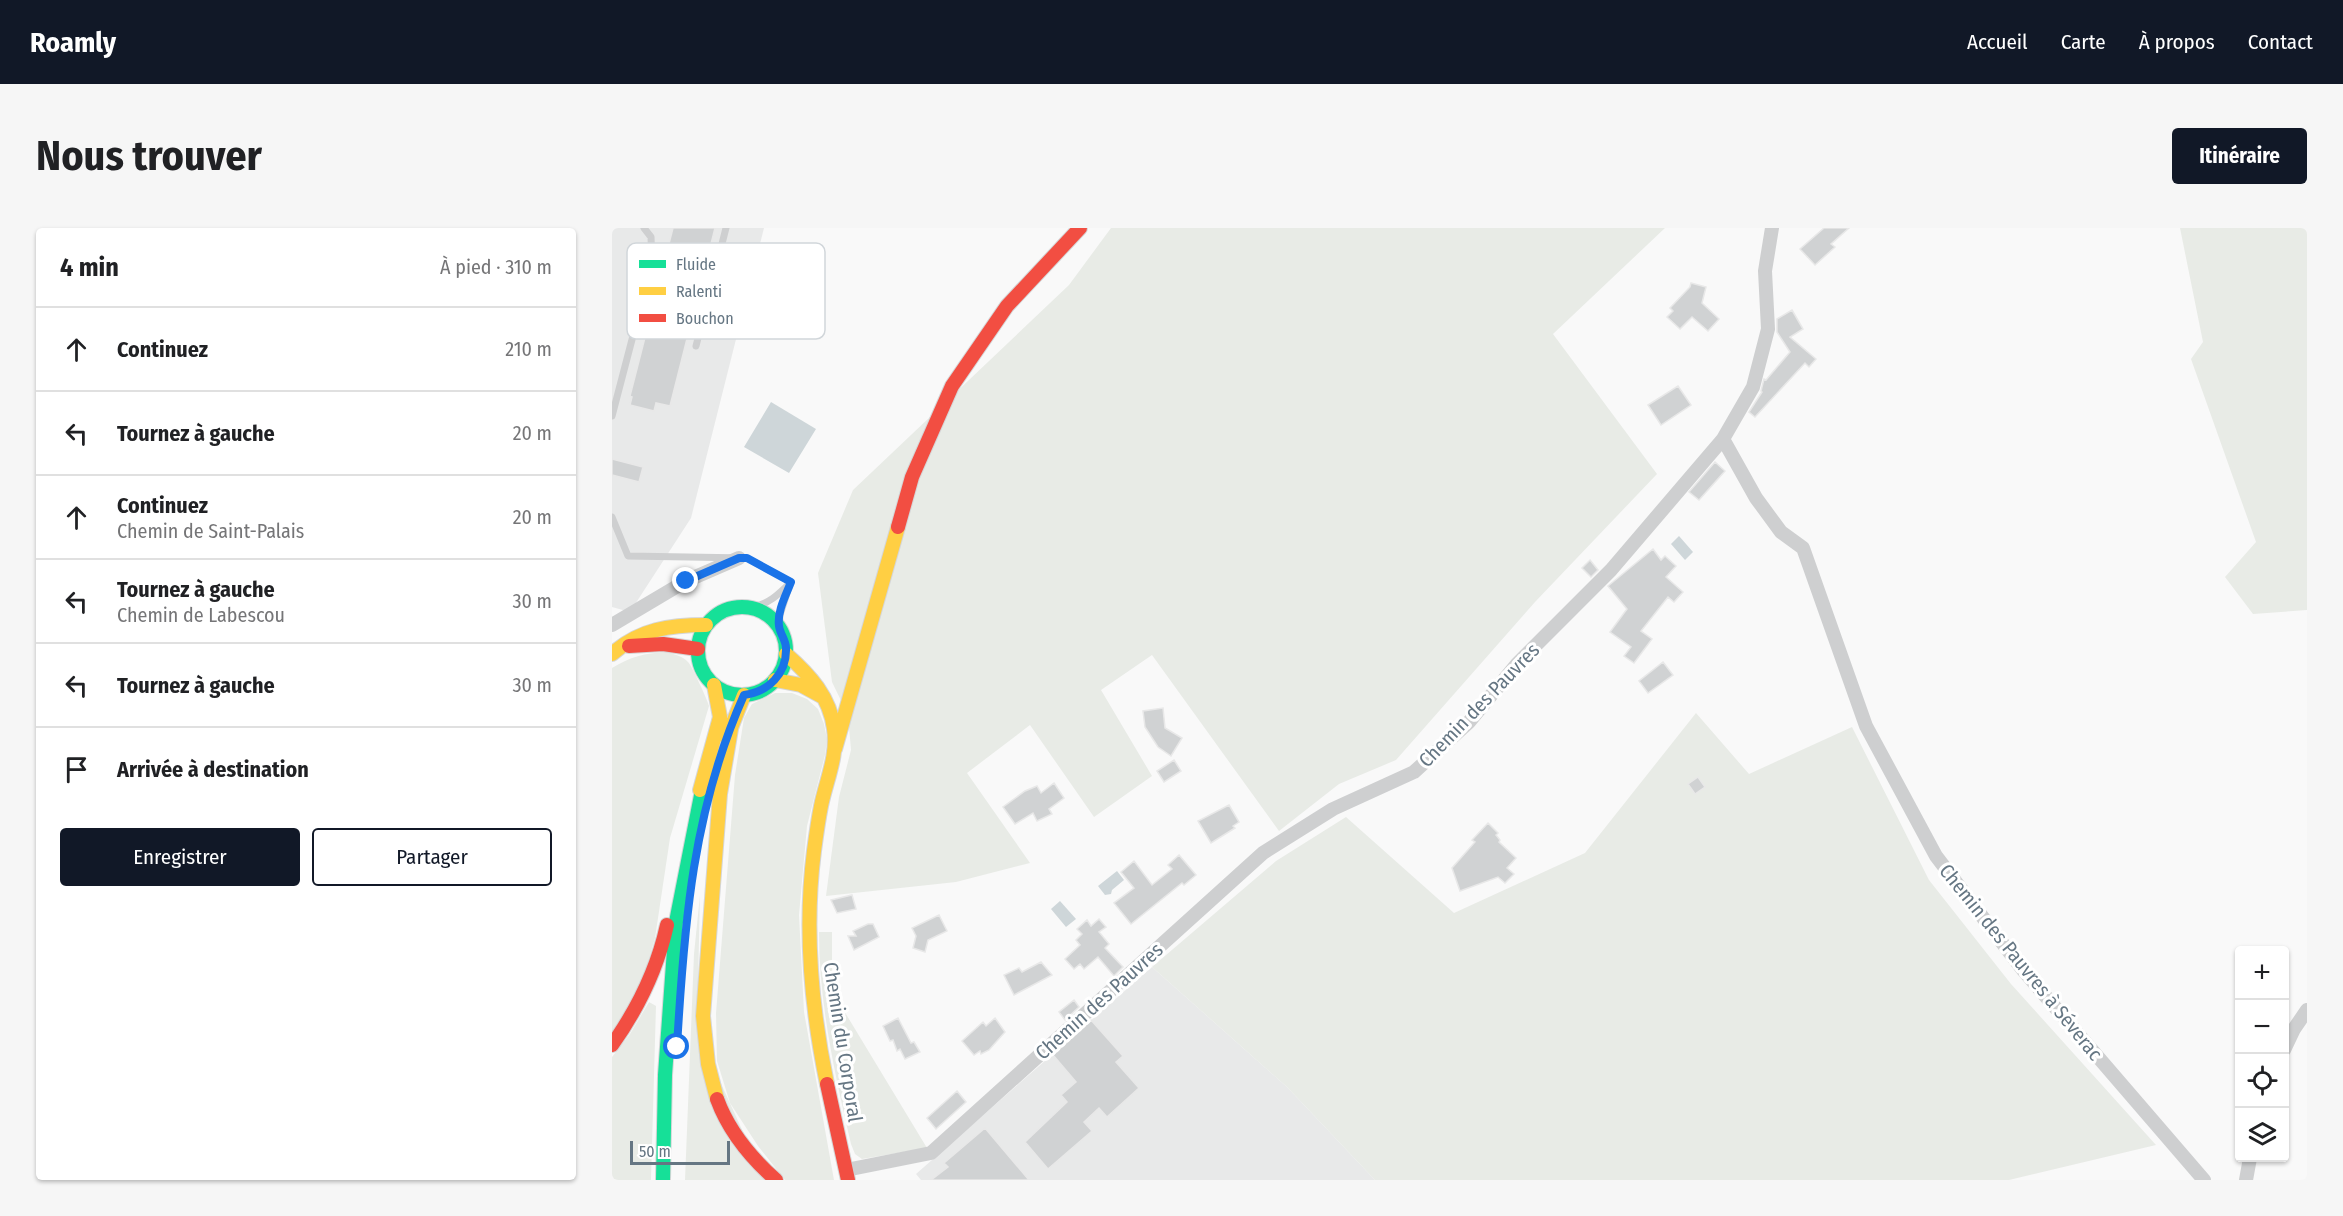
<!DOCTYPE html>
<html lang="fr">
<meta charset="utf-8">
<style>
body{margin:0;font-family:"Fira Sans Condensed",sans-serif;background:#f6f6f6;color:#202124}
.controls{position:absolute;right:18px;bottom:18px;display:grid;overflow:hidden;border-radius:6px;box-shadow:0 2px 4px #0004}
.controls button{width:54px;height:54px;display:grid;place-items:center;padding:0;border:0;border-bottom:2px solid #e0e0e0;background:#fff;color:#202124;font:30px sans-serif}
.scale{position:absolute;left:18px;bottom:15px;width:100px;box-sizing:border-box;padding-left:6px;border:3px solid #657683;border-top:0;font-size:16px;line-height:21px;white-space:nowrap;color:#657683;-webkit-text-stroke:4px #fff;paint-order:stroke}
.stop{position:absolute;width:18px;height:18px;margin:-14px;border:4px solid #1a73e8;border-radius:50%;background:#fff}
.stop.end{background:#1a73e8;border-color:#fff;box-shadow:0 2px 6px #0008}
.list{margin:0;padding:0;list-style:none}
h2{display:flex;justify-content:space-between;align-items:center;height:78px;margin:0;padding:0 24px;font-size:26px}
h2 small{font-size:20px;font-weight:400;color:#757577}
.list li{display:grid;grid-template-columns:39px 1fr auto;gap:18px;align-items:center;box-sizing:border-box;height:84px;padding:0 24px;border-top:2px solid #e0e0e0}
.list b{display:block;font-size:22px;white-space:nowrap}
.list p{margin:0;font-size:20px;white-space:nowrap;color:#757577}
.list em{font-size:20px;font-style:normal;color:#757577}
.actions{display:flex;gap:12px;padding:18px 24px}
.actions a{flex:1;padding:14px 0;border:2px solid #111827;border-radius:6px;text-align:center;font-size:21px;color:#111827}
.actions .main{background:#111827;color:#fff}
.icon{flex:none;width:33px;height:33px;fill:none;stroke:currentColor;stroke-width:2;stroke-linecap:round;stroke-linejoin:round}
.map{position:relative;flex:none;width:1695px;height:952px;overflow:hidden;border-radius:6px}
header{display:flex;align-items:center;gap:36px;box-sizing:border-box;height:84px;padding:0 30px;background:#111827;color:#fff}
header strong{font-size:28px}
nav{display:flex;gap:33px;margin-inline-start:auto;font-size:21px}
.intro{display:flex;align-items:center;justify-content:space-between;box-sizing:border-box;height:144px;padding:0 36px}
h1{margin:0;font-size:42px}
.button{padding:15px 27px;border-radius:6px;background:#111827;color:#fff;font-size:21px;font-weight:700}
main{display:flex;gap:36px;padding:0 36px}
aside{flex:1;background:#fff;border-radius:6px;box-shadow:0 2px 4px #0004}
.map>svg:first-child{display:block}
.built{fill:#e8e9e9}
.green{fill:#e8ebe6}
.water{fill:#ced6d9}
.building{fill:#d0d2d3;stroke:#e8e8e8;stroke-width:1.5}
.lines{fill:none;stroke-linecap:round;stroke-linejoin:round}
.fast-casing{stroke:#d5d6d7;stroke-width:16}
.slow-casing{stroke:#d5d6d7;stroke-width:16}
.jam-casing{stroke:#d5d6d7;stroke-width:16}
.lane{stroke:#cecfd0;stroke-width:7}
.street{stroke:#cecfd0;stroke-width:14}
.fast{stroke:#16e098;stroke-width:14}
.slow{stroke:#ffcf43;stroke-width:14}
.jam{stroke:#f24e42;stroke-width:14}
.route{stroke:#1a73e8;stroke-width:8}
.labels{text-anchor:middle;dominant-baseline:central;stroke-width:6;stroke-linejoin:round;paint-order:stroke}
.street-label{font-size:20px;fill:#657683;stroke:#fff}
.key{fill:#fff;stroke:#d1d6da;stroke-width:1.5}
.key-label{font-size:16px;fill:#657683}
</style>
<header>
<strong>Roamly</strong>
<nav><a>Accueil</a><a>Carte</a><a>À propos</a><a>Contact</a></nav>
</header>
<div class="intro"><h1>Nous trouver</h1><a class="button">Itinéraire</a></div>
<main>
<aside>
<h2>4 min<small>À pied · 310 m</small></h2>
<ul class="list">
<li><svg class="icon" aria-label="ahead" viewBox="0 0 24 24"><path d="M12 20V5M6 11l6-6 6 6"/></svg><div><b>Continuez</b></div><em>210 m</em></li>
<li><svg class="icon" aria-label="left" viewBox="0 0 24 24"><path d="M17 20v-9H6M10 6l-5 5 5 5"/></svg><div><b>Tournez à gauche</b></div><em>20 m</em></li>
<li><svg class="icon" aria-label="ahead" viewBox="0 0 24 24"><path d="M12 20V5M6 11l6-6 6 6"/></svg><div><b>Continuez</b><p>Chemin de Saint-Palais</p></div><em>20 m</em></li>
<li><svg class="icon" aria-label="left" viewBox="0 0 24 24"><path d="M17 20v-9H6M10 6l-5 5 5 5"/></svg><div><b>Tournez à gauche</b><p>Chemin de Labescou</p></div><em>30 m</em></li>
<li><svg class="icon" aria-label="left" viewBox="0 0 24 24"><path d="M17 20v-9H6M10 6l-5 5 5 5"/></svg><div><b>Tournez à gauche</b></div><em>30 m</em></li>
<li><svg class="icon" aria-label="arrive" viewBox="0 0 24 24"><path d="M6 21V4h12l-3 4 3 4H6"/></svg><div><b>Arrivée à destination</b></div></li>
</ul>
<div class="actions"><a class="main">Enregistrer</a><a>Partager</a></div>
</aside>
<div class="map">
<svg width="1695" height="952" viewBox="0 0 1695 952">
<rect width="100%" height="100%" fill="#f9f9f9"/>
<path class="built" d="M0 0H152L79 290 18 384 0 379Z
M540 739 675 859 763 952H309L304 946Z"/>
<path class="green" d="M499 0H1053L941 106 1045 246 923 374 784 532 727 556 667 603 540 427 489 462 540 548 482 589 418 497 355 545 418 635 344 654 214 668 227 569 239 522 236 487 220 454 206 345 241 262 457 57Z
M1568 0H1695V382L1641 386 1613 349 1644 314 1579 131 1591 114Z
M54 424C61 426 71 428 76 434 80 438 96 473 97 478L58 610 43 710 29 758 0 804V440C18 429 33 425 54 424Z
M163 465H180L195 471 206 481 212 496 215 511 213 527 195 598 187 687 192 784 222 952H173L146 918 118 875 105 833 104 785 123 547 132 490 140 476Z
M1084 485 1137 546 1240 499 1317 652 1399 756 1544 917 1397 952H763L675 859 540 739 664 633 734 589 842 685 973 625Z
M88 667 85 803 153 952H73L82 726Z
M207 704H220V763L315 920 250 931 243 926 239 916C223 846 207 777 207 704Z
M37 774 44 778 39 952H0V829L18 806Z"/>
<path class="water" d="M159 174 204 201 177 245 132 219Z
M1067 308 1081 324 1073 332 1059 316Z
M505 643 512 652 500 662 499 666 493 667 486 658Z
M448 673 464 691 454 699 439 681Z"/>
<path class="building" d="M61 0H103L58 178 44 175 42 183 18 177 20 169 18 168Z
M1212 0H1237L1219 16 1223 19 1203 37 1188 21Z
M1079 55 1094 59 1090 75 1107 91 1096 103 1080 89 1068 101 1055 89 1061 83 1058 80 1078 59Z
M1180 82 1191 101 1178 109 1204 131 1197 139 1193 135 1143 189 1137 184 1150 164 1149 163 1152 151 1154 152 1178 124 1165 104V91Z
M1066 158 1079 177 1049 197 1036 177Z
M0 231 31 239 27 254 0 247Z
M1103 234 1113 243 1087 272 1077 264Z
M1041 321 1049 332 1053 328 1064 338 1054 349 1071 364 1062 374 1056 369 1029 403 1040 411 1022 435 1012 428 1019 419 998 404 1015 381 996 358Z
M978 332 986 342 979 349 970 340Z
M1051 434 1061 447 1036 465 1027 453Z
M551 480 553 500 570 510 559 528 546 519 533 499 531 483Z
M562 532 569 543 552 554 545 543Z
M1086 549 1093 559 1083 566 1076 556Z
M442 555 452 570 437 581 440 586 425 593 421 585 403 596 391 579 413 563 425 558 429 565Z
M617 577 627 594 621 598 623 600 599 615 586 593Z
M876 595 886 605 884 607 888 612 887 614 904 630 895 640 902 646 893 655 886 649 848 663 840 640 863 614 860 612Z
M567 627 584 647 572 657 570 655 519 696 502 675 522 660 509 644 522 633 540 657 560 641 556 637Z
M240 667 244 681 225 685 219 672Z
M327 687 335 703 316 712 313 724 301 720 304 708 300 700Z
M487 691 494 699 487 704 497 716 493 720 511 739 502 748 486 729 472 741 468 736 462 741 453 731 468 717 464 712 470 706 465 701 475 692 479 698Z
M256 696H261L267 709 242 722 236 708H244L241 703Z
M429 734 440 747 402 767 392 747 407 740 410 744Z
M462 772 467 779 453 792 447 784Z
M286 790 299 815 302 814 308 824 293 831 288 821 285 823 281 812 278 813 271 798Z
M383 790 393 804 377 822 369 826 368 823 362 827 350 813 371 794 374 798Z
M479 792 511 828 504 834 527 860 495 889 487 880 472 894 480 903 436 941 413 914 455 874 449 867 464 854 441 827Z
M345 863 354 874 324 901 315 890Z
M373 900 417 952H319L336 939 332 935Z"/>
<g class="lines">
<g class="fast-casing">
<path id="fast" d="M86 423a44 44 0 1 1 88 0a44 44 0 1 1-88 0Z
M51 952 53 847 64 694 93 547"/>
</g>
<g class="slow-casing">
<path id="slow" d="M0 426C28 401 58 397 94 397
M174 426C198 447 218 469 222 501 226 528 214 553 209 578 206 593 204 608 202 623 192 701 199 779 215 856
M163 452 189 457 211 469
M115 510 132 467
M223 521 286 299
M88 562 108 489 102 457
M105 871 96 836 91 788 108 566 120 495"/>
</g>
<g class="jam-casing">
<path id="jam" d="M286 299 300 249 340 158 395 78 468 0
M17 418 51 416 86 421
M0 817C27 779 45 742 55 697
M215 856 236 952
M105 871C117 904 138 929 164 952"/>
</g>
<path class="lane" d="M84 118 114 0
M0 188 40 35 39 9 32 0
M0 289 16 328 135 330 179 354
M138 380C157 376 166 367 179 354
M167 400 168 387 177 359"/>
<path class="street" d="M1111 211 1144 270 1169 304 1191 320 1254 498 1324 628 1411 742 1592 952
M0 397 74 353 127 330
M1672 822 1682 801 1695 782
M234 942 319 925 651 625 721 581 802 544 857 494 905 436 999 342 1111 211 1141 159 1156 101 1153 43 1160 0
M1634 952 1638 930"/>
<use href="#fast" class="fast"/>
<use href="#slow" class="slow"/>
<use href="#jam" class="jam"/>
</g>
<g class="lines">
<path class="route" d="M65 819C72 696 81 581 132 467 156 464 175 446 174 420 174 412 168 406 167 398 165 383 174 367 179 354L135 330H127L74 353"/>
</g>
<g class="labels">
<g class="street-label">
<text transform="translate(867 477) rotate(-46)">Chemin des Pauvres</text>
<text transform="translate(1409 734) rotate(51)">Chemin des Pauvres à Séverac</text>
<text transform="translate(487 773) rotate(-42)">Chemin des Pauvres</text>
<text transform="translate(231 814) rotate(81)">Chemin du Corporal</text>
</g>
</g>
<rect x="15" y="15" width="198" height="96" rx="9" class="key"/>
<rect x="27" y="32" width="27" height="8" fill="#16e098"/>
<rect x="27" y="59" width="27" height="8" fill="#ffcf43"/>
<rect x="27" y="86" width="27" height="8" fill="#f24e42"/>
<g class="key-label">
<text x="64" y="42">Fluide</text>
<text x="64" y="69">Ralenti</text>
<text x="64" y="96">Bouchon</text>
</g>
</svg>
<div class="controls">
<button>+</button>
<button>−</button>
<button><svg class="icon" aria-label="locate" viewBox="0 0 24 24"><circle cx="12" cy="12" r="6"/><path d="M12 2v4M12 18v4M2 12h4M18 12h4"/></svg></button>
<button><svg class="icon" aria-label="layers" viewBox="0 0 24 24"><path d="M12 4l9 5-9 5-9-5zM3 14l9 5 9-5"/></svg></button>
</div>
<div class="scale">50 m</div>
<div class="stop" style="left:65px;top:819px"></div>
<div class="stop end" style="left:74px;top:353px"></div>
</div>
</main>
